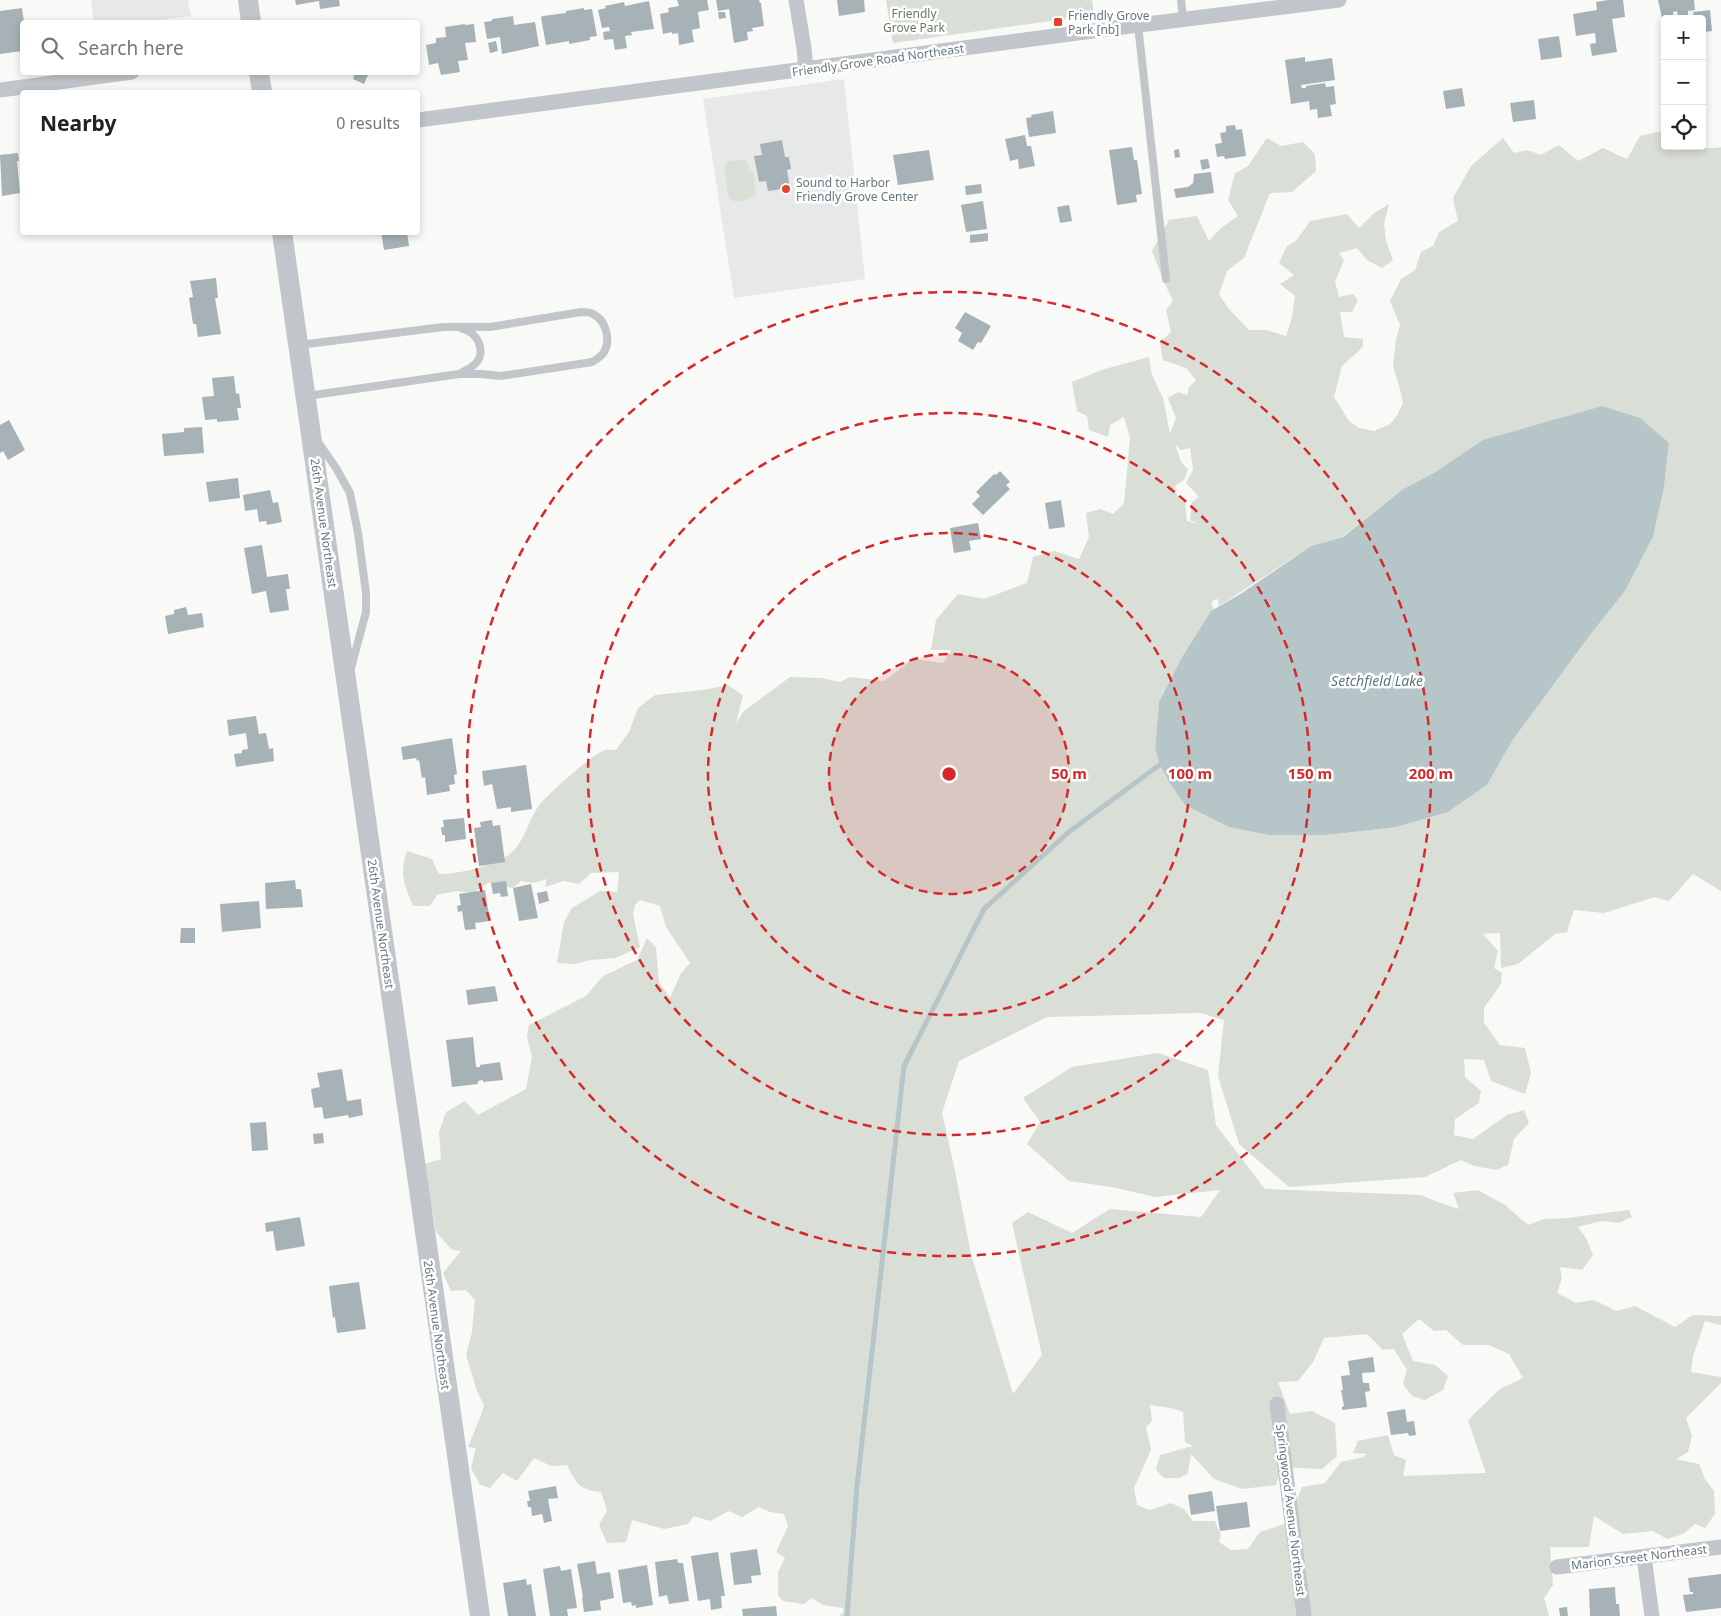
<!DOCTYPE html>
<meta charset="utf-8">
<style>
body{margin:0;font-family:"Noto Sans",sans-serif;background:#f6f6f6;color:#222}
.controls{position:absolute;right:15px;top:15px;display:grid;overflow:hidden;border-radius:5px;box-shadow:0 2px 8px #0003}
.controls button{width:45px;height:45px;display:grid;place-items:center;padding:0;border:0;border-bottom:1px solid #e0e0e0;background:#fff;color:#222;font:25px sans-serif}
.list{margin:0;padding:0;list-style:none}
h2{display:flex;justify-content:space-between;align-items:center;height:65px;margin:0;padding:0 20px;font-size:21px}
h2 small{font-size:16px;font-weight:400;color:#767676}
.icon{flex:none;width:28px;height:28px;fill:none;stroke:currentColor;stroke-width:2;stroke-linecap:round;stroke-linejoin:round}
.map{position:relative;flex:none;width:1721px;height:1616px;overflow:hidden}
.search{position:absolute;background:#fff;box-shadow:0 2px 8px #0003;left:20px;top:20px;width:400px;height:55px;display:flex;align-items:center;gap:12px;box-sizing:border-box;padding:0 18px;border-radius:5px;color:#767676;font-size:19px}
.panel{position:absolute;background:#fff;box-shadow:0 2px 8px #0003;left:20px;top:90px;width:400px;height:145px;border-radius:5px}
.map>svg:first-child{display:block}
.built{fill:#e7e9e8}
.green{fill:#d9ded6;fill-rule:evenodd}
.water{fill:#b6c6c8}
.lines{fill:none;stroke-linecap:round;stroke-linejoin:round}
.stream{stroke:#b6c6c8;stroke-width:5}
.building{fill:#a7b2b6}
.service{stroke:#c0c6c9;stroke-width:8}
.minor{stroke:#c0c6c9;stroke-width:15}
.tertiary{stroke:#c0c6c9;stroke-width:20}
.ring{fill:none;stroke:#d62828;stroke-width:2.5;stroke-dasharray:9 6}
.poi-dot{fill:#e5422b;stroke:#fff;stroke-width:2}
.labels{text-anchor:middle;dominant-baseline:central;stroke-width:5;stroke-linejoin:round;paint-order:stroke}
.park-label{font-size:12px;fill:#697a63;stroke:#fff}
.poi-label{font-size:12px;fill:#647882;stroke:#fff;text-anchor:start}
.street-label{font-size:12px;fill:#647882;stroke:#fff}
.water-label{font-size:14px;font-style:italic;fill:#5e777c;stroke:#fff}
.centre{fill:#d62828;stroke:#fff;stroke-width:2.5}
.ring-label{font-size:15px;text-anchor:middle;font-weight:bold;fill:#d62828;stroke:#fff;stroke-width:5;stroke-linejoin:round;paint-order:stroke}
</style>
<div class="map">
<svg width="1721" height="1616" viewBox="0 0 1721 1616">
<rect width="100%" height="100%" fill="#f9f9f7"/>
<path class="built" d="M91 0H188L191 16 144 22H94Z
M844 79 865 279 734 298 703 99Z"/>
<path class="green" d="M886 0H1092L1094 15 893 43Z
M1662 131 1665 134V146H1673L1676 151C1693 142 1704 151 1721 147V891L1693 874 1669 901 1655 897 1604 913 1574 910 1567 932 1555 934 1518 964 1501 968 1500 933 1483 934 1498 951 1494 968 1502 973 1501 984 1484 1008V1023L1500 1045 1525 1048 1531 1073 1525 1094 1491 1081 1484 1060 1464 1059 1465 1077 1481 1091 1479 1103 1455 1119 1454 1135 1473 1139 1507 1115 1524 1110 1529 1123 1514 1139 1508 1165 1496 1170 1474 1166 1461 1160 1425 1177 1289 1187 1239 1144 1218 1076 1224 1020 1200 1013 1047 1017 959 1061 942 1113 955 1171 971 1254 1013 1394 1042 1355 1012 1223 1028 1212 1072 1233 1110 1209 1201 1217 1220 1190 1155 1197 1112 1187 1069 1181 1027 1144 1040 1122 1023 1098 1072 1067 1158 1053 1208 1070 1216 1125 1265 1189 1421 1195 1440 1203 1459 1209 1453 1193 1478 1190 1505 1205 1528 1225 1544 1219 1567 1218 1629 1210 1632 1217 1619 1223 1601 1221 1578 1227 1586 1238 1593 1255 1582 1270 1560 1267 1562 1278 1557 1293 1576 1303 1594 1300 1616 1311 1635 1306 1675 1327 1693 1315 1721 1316V1325L1705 1321 1693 1356 1691 1372 1721 1377V1383L1686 1418 1692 1436 1688 1452 1676 1459 1699 1464 1705 1479 1714 1491 1715 1514 1705 1528 1695 1524 1683 1534 1667 1539 1653 1531 1623 1534 1594 1516 1589 1547H1550L1553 1585 1544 1598 1549 1616H1305L1296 1502 1302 1487 1325 1483 1341 1462 1363 1457 1367 1454 1353 1453 1358 1441 1388 1435 1394 1455 1406 1460 1403 1476 1486 1473 1468 1420 1500 1389 1523 1378 1509 1354 1489 1345H1463L1446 1330 1434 1331 1419 1319 1402 1334 1413 1361 1435 1365 1448 1376 1443 1390 1425 1400 1412 1396 1403 1384 1407 1370 1394 1349 1383 1350 1367 1334 1324 1338 1313 1362 1298 1381 1278 1382 1290 1414 1312 1411 1335 1423 1337 1456 1322 1469 1282 1467 1276 1485 1242 1489 1214 1479 1191 1454 1188 1473 1180 1478H1164L1156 1470 1160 1455 1193 1446 1185 1442 1183 1412 1171 1408 1150 1405 1152 1421 1146 1427 1151 1450 1134 1488 1137 1505 1150 1510 1171 1503 1184 1509 1193 1521H1215L1221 1536 1219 1542 1231 1550 1248 1549 1260 1532 1287 1523 1297 1616H839L844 1612 843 1608 823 1605 812 1598 804 1604 783 1601 778 1595V1572L785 1558 776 1552 788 1526 784 1514 770 1512 759 1507 742 1517 729 1511 710 1521 694 1516 688 1524 664 1529 632 1520 626 1542 607 1543 599 1525 607 1510 601 1492C579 1490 577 1484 567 1465L551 1466 534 1458 517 1481 503 1473 490 1488 480 1485 471 1468 476 1448 468 1447 481 1415 484 1405 477 1391 466 1355 472 1332 475 1300 466 1290 451 1291 443 1273 461 1251 452 1250 436 1232 424 1164 441 1159 439 1132 446 1112 465 1101 478 1115 526 1089 532 1057 527 1037 529 1025 586 996 603 976 637 960 647 938 656 947 659 982 670 998 681 973 690 963 666 927 660 906 640 900 635 905 633 914 640 947 615 958 591 960 574 964 557 963 564 922 572 908 600 891 617 892 619 872 591 873 579 884 564 881 545 887 547 879 533 883 521 881 513 888 488 883 473 893 456 891 437 895 430 906H413C404 883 399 875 407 851L432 859 439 874C457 875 498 865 511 853 525 841 528 821 538 807 544 797 594 753 605 750 608 749 613 750 616 750L629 732 638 708 655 695 703 690 728 685 743 695 736 723 744 711 790 677 822 678 840 682 850 677 884 681 913 659 943 663 951 650H931L936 620 958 594 984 599 1027 583 1033 557 1054 551 1079 559 1089 537 1086 513 1100 509 1113 514 1124 503 1130 438 1124 417 1110 425 1108 437 1089 430 1087 416 1077 411 1072 382 1101 370 1149 357 1152 375 1163 398 1170 434 1176 418 1168 398 1178 392 1187 395 1189 387 1196 380 1186 368 1163 360 1160 342 1171 332 1166 310 1173 301 1165 284 1152 251 1169 220 1197 216 1209 241 1221 228 1238 216 1228 200 1235 173 1248 166 1267 138 1281 146 1303 142 1315 154 1316 171 1292 192 1270 193 1244 258 1227 271 1219 294 1228 308 1249 330H1267L1286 336 1292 317 1295 296 1280 284 1294 275 1279 263 1287 246 1296 241 1310 221 1347 214 1359 228 1374 213 1389 204 1384 224 1386 241 1393 260 1382 268 1367 260 1357 248 1339 253 1344 260 1335 282 1339 297 1353 294 1358 300 1352 312H1340L1344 337 1363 339V347L1342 366 1334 397 1349 421 1359 428 1374 431 1390 424 1396 417 1403 403 1400 389 1393 366 1396 340 1400 325 1390 301 1401 279 1415 270 1421 252 1433 246 1439 232 1458 221 1453 198 1471 166 1503 138 1514 153 1527 150 1541 155 1559 145 1578 161 1603 148 1627 159 1640 136ZM1602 406 1669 444 1664 488 1653 537 1625 591 1590 635 1512 741 1487 785 1448 812 1397 827 1327 835 1185 805 1170 784 1160 765 1155 748 1159 702 1182 657 1211 611 1214 609 1211 603 1214 600 1218 599 1219 606 1311 546 1342 537 1403 489 1434 473 1555 420ZM1175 444 1181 450 1190 448 1193 470 1186 483 1199 497 1192 502 1190 520 1198 524 1187 521 1185 501 1176 494 1175 486 1184 480 1188 469 1181 462Z
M744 159 748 163 749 171H753L756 194C748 200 738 204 729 199L724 167 727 162Z"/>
<path class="water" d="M1602 406 1640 418 1669 443 1664 488 1653 537 1625 591 1590 635 1512 741 1487 785 1448 812 1397 827 1327 835H1270L1229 827 1185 805 1170 784 1160 765 1155 748 1159 702 1182 657 1211 611 1242 593 1311 546 1343 537 1403 489 1434 473 1483 440Z"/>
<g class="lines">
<path class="stream" d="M847 1616 857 1486 904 1066 984 909 1070 831 1165 761"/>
</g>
<path class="building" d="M295 0H339L340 6 320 9 319 1 296 5Z
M677 0H707L709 10 698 12 700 28 692 30 694 42 679 45 678 33 672 34V32L663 34 660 14 669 12 668 8 679 6Z
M716 0H759L760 3H761L764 26 752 28 753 31 747 32 748 40 734 43 729 9 718 11Z
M837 0H864L865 12 839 16Z
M1608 0H1623L1625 17 1612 19 1617 52 1592 56 1590 44 1596 43 1595 33 1576 36 1573 14 1597 10 1596 2Z
M1658 0H1694L1695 10 1688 11V15L1678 16 1677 11 1673 12 1674 19H1665L1664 27Z
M649 1 654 29 631 32 632 35 625 36 627 48 615 50 613 39 604 40 603 32 610 31 609 27 602 28 598 10 606 8 605 6 624 2 625 6Z
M22 8 24 22H22V51L0 54V11Z
M584 8V10L592 9 597 36 590 37V40L569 44V41L546 45 541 17 543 16 566 13V11Z
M1710 10 1712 31 1702 32V19H1694L1693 12Z
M718 12H725L726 18 719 19Z
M513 16 514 25 535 22 539 46 502 54 500 37 487 39 484 22 492 21V19Z
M465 24V25L474 24 476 42 465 43 468 60 458 61 460 72 441 75 438 63 429 65 426 45 436 43V38L446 37 445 27Z
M1559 36 1562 57 1541 60 1538 39Z
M496 41 498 51 490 53 488 43Z
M1305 57V62L1332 58 1335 80 1301 85 1302 88H1306V86L1325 83 1326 87 1334 86 1336 104 1330 105 1332 116 1318 118 1317 109 1310 110 1309 101 1291 104 1285 60Z
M355 72H363L368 75 364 84 353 79Z
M1462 88 1465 106 1446 109 1443 91Z
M1534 100 1536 119 1513 122 1510 103Z
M1053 111 1056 133 1029 137 1026 118 1032 117 1031 115Z
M1235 125 1236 130 1242 129 1246 156 1225 159 1224 156 1217 157 1215 144 1222 143 1220 133 1226 132V126Z
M1025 135 1027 146H1031L1035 166 1019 169 1018 159 1010 161 1005 139Z
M782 140 785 157H789L791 169 787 170 790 188 768 191 766 181 759 182 754 156 762 155 760 144Z
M1132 147 1134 160H1137L1142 194 1136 195 1137 202 1117 205 1109 150Z
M1179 149 1180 157 1175 158 1174 150Z
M929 150 934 180 898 185 893 155Z
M18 153 19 161H17L20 193 2 196 0 155Z
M1208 159 1210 168 1202 170 1200 160Z
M1211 172 1214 193 1176 198 1174 189 1188 187 1193 183 1194 174Z
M981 184 982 193 966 195 965 186Z
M983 201 987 229 966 232 961 205Z
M1069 205 1072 221 1060 223 1057 207Z
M381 232H407L409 246 384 250Z
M988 233V241L970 243V235Z
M216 278 218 298H215L221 334 198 337 196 324H193L189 298 193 297 190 281Z
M965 312 991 326 981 343 978 342 973 350 958 341 962 333 955 328Z
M234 376 236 394 239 393 241 408H237L239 420 217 422V419L205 420 202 397 214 396 212 378Z
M9 420 25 450 8 460 3 451 0 453V425Z
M202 427 204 453 164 456 162 434 184 432V428Z
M1000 471 1010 482 1006 485 1010 489 983 515 972 504 980 496 976 492 994 474 996 475Z
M238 478 240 498 209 502 206 482Z
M270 490 273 503 278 502 282 522 267 525 266 521 259 522 257 509 245 511 243 495Z
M1061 500 1065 527 1049 529 1045 503Z
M978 523 981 539 969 541 971 550 954 553 950 528Z
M262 545 267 577 288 574 290 589H286L289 610 270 613 266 591 252 594 244 548Z
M186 607 188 615 202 613 204 627 168 634 165 616 174 614V610Z
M256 716 259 734 266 733 269 749 273 748 274 761 236 767 234 754 242 753V750L248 749 246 733 229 736 227 720Z
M452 738 457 774 454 775 455 784 449 785 450 791 427 795 425 777 422 778 419 760 417 761 416 758 403 760 401 747Z
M526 765 532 809 511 812V807L497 809 492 784 484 786 482 771Z
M464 818 466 839 445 842V835H442L441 827H444L443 820Z
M492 820 493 826 500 825 505 862 479 866 474 828 481 827 480 822Z
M295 880 296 889H301L303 907 266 909 265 883Z
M506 881 508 896 501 897 500 893 493 894 491 883Z
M531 884 538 918 519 921 513 888Z
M485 890 490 921 475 923 476 929 465 930 462 911 458 912 457 906 461 905 459 894Z
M547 891 549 901 539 904 537 893Z
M259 901 261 928 222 932 220 904Z
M181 928H195V943H180Z
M495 986 498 1001 468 1005 466 990Z
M473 1037 476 1067H480V1065L500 1062 503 1080 483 1082V1080L478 1081V1084L452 1087 446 1040Z
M342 1069 347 1101 361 1099 363 1115 349 1118 348 1115 324 1119 322 1107 314 1108 311 1089 320 1087 317 1073Z
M266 1122 268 1150 252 1151 250 1123Z
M323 1133 324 1143 314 1144 313 1134Z
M300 1217 305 1246 276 1251 273 1231 266 1232 265 1223Z
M359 1282 366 1329 337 1333 335 1317 333 1318 329 1286Z
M1373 1357 1375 1372 1362 1373 1363 1383H1369L1370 1391 1365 1392 1367 1407 1342 1410V1407L1344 1406 1341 1390H1343L1341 1376 1350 1375 1348 1361Z
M1405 1409 1407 1422 1414 1421 1416 1435 1409 1436 1408 1433 1391 1435 1387 1412Z
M556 1486 558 1498 548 1499 552 1521 544 1523 542 1514 532 1516 531 1507H528L527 1501H530L528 1491Z
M1212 1491 1215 1511 1191 1515 1188 1495Z
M1247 1502 1250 1527 1220 1531 1216 1506Z
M757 1549 761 1575 751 1576 752 1583 734 1585 730 1553Z
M718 1552 725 1596H721L722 1608 711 1610 710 1599 698 1601 691 1556Z
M677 1559 678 1563H683L689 1601 669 1604 667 1595 659 1597 655 1562Z
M595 1561 597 1574 610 1572 614 1598 600 1601 601 1610 584 1612 582 1597H583L577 1564Z
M647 1565 653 1605 636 1608V1605L632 1606 631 1602 623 1603 618 1570Z
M560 1566 561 1571 571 1569 577 1608 567 1609 568 1616H550L543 1569Z
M1721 1574V1608L1686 1612 1683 1595 1693 1594V1592H1690L1688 1578Z
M526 1579 527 1585 531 1584 536 1616H508L503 1583Z
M1615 1587 1616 1604H1619L1620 1616H1590L1589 1589Z
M776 1606 777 1616H743L742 1609Z
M1567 1607 1568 1616H1560L1559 1608Z"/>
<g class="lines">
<path class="service" d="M1181 0 1183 19
M1138 25 1166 279
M299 345 443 327H490L581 312C585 312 590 312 593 314 606 320 611 340 604 352 601 357 597 359 592 362L501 376 481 374H459L307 396
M461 373C466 370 471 368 475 364 487 352 478 333 463 329
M318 442 336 468 350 493 358 533 366 593V612L351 668"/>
<path class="minor" d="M796 0 804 48 806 70
M0 90 132 72
M418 120 1123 27 1339 0
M1277 1404 1304 1616
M1644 1557 1652 1616
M1557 1567 1721 1547"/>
<path class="tertiary" d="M248 0 251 22
M259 72 262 92
M282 232C350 693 412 1155 480 1616"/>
</g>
<circle cx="949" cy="774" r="120" fill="#d62828" fill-opacity=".12"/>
<g class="ring">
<circle cx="949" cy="774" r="120"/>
<circle cx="949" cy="774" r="241"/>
<circle cx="949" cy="774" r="361"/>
<circle cx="949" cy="774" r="482"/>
</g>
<g class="poi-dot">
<rect x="1053" y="17" width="10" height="10" rx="2.5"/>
<circle cx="786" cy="189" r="5"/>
</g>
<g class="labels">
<g class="park-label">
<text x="914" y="13">Friendly<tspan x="914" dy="14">Grove Park</tspan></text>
</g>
<g class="poi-label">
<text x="1068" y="15">Friendly Grove<tspan x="1068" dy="14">Park [nb]</tspan></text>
<text x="796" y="182">Sound to Harbor<tspan x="796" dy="14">Friendly Grove Center</tspan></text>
</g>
<g class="street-label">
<text transform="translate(878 60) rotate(-8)">Friendly Grove Road Northeast</text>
<text transform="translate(324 523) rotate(82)">26th Avenue Northeast</text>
<text transform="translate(381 924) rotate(82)">26th Avenue Northeast</text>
<text transform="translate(437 1325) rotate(82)">26th Avenue Northeast</text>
<text transform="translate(1291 1510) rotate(83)">Springwood Avenue Northeast</text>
<text transform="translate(1639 1557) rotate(-7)">Marion Street Northeast</text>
</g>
<g class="water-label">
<text x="1377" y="680">Setchfield Lake</text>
</g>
</g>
<circle cx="949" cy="774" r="8" class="centre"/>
<g class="ring-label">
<text x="1069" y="779">50 m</text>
<text x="1190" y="779">100 m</text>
<text x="1310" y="779">150 m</text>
<text x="1431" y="779">200 m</text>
</g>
</svg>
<div class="controls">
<button>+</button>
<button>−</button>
<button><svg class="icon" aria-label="locate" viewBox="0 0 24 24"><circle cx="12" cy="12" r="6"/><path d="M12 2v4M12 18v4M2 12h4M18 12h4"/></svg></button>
</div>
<div class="search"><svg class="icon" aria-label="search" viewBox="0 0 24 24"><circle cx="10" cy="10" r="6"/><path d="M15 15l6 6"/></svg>Search here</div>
<section class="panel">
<h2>Nearby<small>0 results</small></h2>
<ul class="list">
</ul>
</section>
</div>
